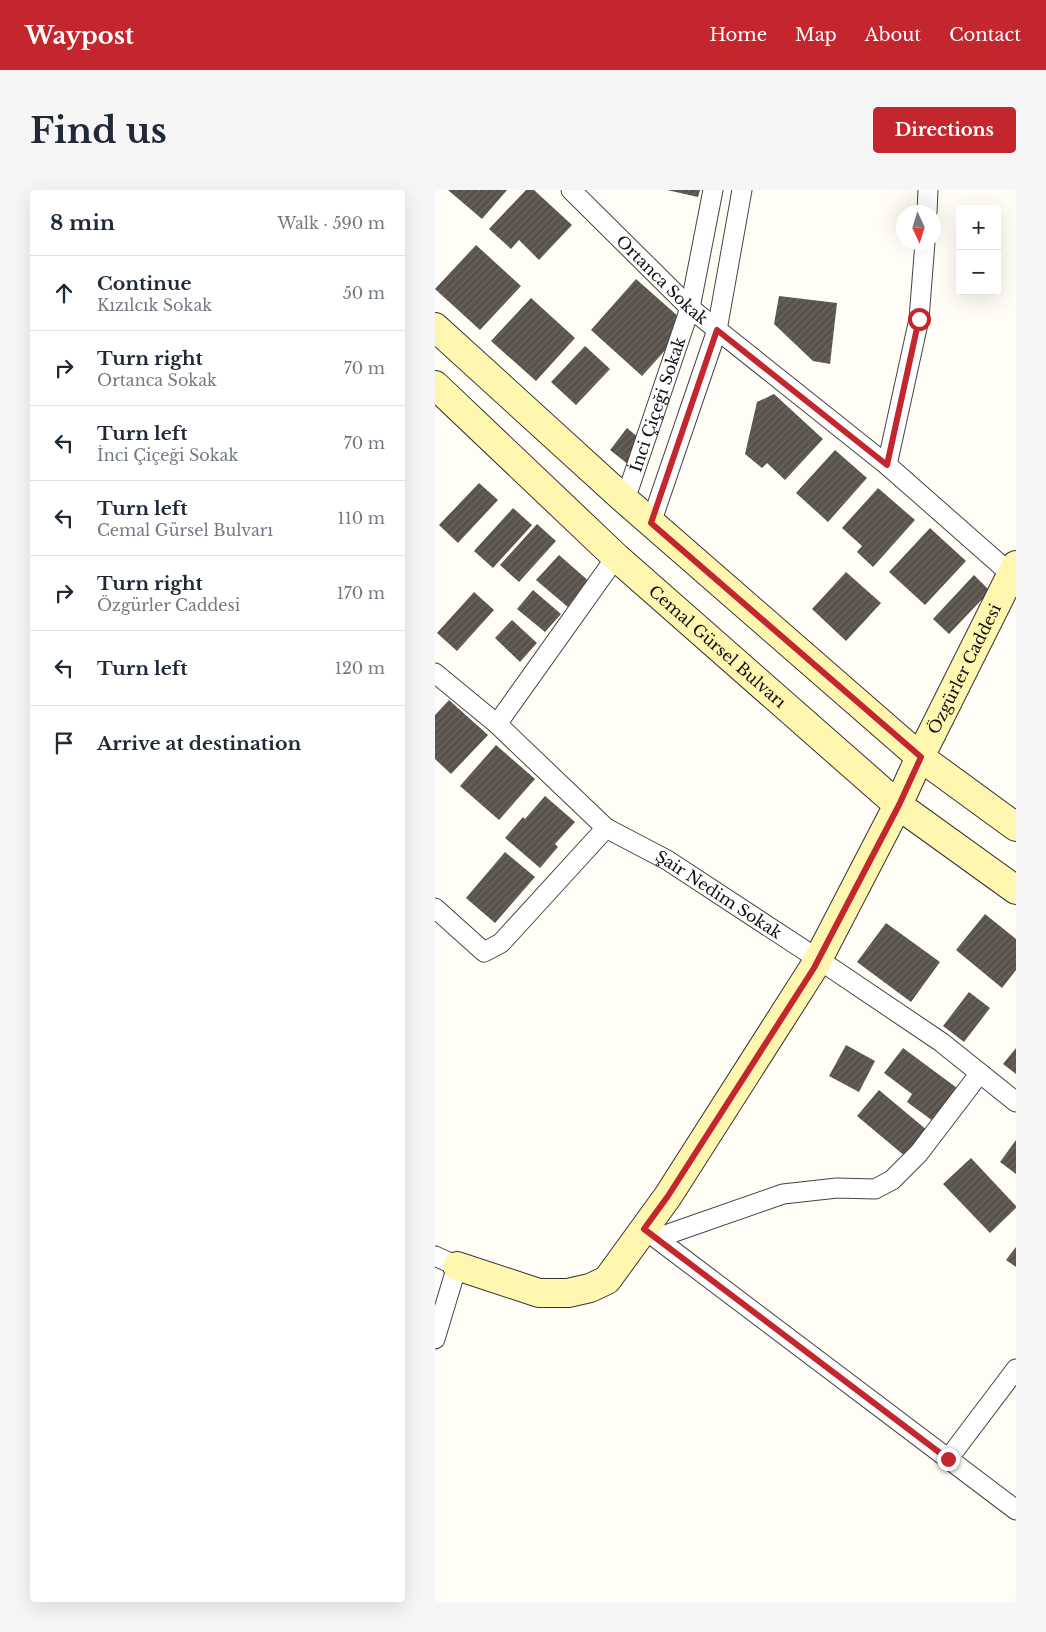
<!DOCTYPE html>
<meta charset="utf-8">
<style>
body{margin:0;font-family:"Libre Baskerville",serif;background:#f6f6f7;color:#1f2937}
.controls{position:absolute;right:15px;top:15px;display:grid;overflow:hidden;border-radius:5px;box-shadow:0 5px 20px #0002}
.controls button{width:45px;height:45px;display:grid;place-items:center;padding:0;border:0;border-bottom:1px solid #e0e1e3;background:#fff;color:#1f2937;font:25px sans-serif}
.compass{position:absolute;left:461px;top:15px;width:45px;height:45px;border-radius:50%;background:#fff;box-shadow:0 5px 20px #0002;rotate:176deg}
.stop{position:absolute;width:15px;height:15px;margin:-11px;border:4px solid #c4262e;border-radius:50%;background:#fff}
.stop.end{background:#c4262e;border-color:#fff;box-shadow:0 1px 5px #0008}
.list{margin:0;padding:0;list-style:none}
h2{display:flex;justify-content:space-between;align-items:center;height:65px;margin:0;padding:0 20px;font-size:21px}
h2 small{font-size:16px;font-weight:400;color:#747a83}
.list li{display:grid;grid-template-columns:32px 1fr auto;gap:15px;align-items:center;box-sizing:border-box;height:75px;padding:0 20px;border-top:1px solid #e0e1e3}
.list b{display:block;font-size:19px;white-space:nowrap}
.list p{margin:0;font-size:16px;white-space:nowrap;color:#747a83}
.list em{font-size:16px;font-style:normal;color:#747a83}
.icon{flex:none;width:28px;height:28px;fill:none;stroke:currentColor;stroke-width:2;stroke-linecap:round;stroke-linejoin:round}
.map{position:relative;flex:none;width:581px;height:1412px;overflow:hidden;border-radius:5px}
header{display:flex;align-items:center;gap:30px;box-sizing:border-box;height:70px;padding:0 25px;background:#c4262e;color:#fff}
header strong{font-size:24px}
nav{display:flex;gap:28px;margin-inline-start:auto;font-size:18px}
.intro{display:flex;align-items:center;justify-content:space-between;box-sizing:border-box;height:120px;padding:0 30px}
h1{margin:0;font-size:35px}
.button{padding:12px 22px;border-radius:5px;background:#c4262e;color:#fff;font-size:18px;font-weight:700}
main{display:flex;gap:30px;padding:0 30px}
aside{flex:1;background:#fff;border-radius:5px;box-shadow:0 5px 20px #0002}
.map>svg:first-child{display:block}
.building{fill:url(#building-hatch)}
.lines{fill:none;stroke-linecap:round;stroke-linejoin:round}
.street-casing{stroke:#444;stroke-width:21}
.secondary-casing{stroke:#333;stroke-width:30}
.street{stroke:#fff;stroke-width:19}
.secondary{stroke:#fff6b0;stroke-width:28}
.route{stroke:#c4262e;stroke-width:6}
.labels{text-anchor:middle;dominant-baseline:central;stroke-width:5;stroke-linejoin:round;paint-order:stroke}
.street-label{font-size:16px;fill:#111;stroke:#fff}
</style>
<header>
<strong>Waypost</strong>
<nav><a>Home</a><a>Map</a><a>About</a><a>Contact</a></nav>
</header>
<div class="intro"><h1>Find us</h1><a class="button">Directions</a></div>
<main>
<aside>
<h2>8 min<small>Walk · 590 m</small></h2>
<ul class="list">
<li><svg class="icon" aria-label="ahead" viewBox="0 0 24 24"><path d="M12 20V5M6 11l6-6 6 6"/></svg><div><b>Continue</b><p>Kızılcık Sokak</p></div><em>50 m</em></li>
<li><svg class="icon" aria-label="right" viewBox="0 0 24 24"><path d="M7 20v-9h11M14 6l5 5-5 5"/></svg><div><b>Turn right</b><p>Ortanca Sokak</p></div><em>70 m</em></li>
<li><svg class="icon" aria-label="left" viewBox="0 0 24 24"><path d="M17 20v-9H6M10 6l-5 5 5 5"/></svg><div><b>Turn left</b><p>İnci Çiçeği Sokak</p></div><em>70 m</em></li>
<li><svg class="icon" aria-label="left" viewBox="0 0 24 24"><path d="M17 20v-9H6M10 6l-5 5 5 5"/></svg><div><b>Turn left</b><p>Cemal Gürsel Bulvarı</p></div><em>110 m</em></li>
<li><svg class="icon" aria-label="right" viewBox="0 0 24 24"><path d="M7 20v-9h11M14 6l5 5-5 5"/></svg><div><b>Turn right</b><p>Özgürler Caddesi</p></div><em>170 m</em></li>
<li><svg class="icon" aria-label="left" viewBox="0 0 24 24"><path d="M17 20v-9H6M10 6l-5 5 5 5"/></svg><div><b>Turn left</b></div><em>120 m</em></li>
<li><svg class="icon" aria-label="arrive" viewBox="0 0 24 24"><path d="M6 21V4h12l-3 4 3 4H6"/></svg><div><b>Arrive at destination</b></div></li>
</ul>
</aside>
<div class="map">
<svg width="581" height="1412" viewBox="0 0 581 1412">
<defs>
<pattern id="building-hatch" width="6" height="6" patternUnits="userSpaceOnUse" patternTransform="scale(1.25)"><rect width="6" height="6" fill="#5a524d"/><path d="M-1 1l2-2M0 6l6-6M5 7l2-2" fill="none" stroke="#6d6662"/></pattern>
</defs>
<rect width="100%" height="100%" fill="#fffdf5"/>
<path class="building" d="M13 0H72L47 29Z
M91 0H99L137 35 104 70 84 50 76 59 54 39Z
M232 0H265L263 7Z
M41 55 86 96 45 140 0 99Z
M201 89 253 135 207 186 156 140Z
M344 106 402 113 395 174 378 171 339 134Z
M96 108 140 148 101 191 56 151Z
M150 156 175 179 141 215 116 192Z
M339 204 388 249 350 290 332 273 327 278 310 264 322 212Z
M192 238 211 254 194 275 175 260Z
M400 260 432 288 393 332 361 303Z
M44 293 63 310 23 353 4 335Z
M443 298 480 330 438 377 422 362 427 356 407 338Z
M78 318 97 335 58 378 39 361Z
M102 334 121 351 84 392 65 375Z
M495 338 531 371 490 415 454 382Z
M124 365 156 393 134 418 101 390Z
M411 382 446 413 411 451 377 419Z
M539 385 555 401 514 444 498 429Z
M98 400 126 424 110 442 82 419Z
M39 402 59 420 22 461 2 443Z
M77 430 102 453 85 472 60 448Z
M14 510 53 545 16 584 0 569V525Z
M61 555 100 589 64 630 25 596Z
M110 606 140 632 120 654 123 657 105 678 70 648 88 627 90 629Z
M70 662 100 687 60 733 31 708Z
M550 724 581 749V780L567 798 521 760Z
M451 733 505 772 476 812 422 772Z
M534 802 555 818 529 852 508 836Z
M411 855 440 871 424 902 394 886Z
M468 858 522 898 498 931 472 912 477 904 449 883Z
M581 858V884L568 874Z
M444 900 493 941 471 967 422 926Z
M581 950V984L565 972Z
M536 968 581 1016V1018L555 1043 508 994Z
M581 1057V1077L571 1070Z"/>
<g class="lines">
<g class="street-casing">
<g id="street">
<path id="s1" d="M136 0 255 118 452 275 577 385"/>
<path d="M492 22 493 0"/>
<path d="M452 275 484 129 490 52"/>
<path id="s2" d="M190 310 255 118 278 0"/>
<path d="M216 333 282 140 307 0"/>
<path id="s3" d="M0 483 62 534 171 638 232 670 383 769 506 852 581 912"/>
<path d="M62 534 181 367"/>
<path d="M0 718 49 762 66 753 171 638"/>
<path d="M209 1039 581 1320"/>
<path d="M222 1048 348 1004 402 998 440 999 457 990 484 963 545 883"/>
<path d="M0 1066 22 1076 0 1149"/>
<path d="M513 1269 581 1179"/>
</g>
</g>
<g class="secondary-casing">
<g id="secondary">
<path d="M0 137 190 310 485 567 581 637"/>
<path id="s4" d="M0 195 181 367 463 615 581 700"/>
<path id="s5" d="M22 1076 104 1103H133L155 1098 172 1090 233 1006 379 777 463 615 485 567 581 375"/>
</g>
</g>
<use href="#street" class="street"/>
<use href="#secondary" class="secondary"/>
</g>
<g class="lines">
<path class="route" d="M484 129 452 275 282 140 216 333 486 567 464 615 379 778 233 1006 209 1039 513 1269"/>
</g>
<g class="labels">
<g class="street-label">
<text stroke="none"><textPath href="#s1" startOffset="128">Ortanca Sokak</textPath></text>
<text stroke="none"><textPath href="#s2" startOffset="101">İnci Çiçeği Sokak</textPath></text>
<text stroke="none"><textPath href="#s4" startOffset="385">Cemal Gürsel Bulvarı</textPath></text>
<text stroke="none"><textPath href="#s5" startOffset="866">Özgürler Caddesi</textPath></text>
<text stroke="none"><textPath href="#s3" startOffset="362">Şair Nedim Sokak</textPath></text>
</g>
</g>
</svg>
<div class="controls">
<button>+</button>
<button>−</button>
</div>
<svg class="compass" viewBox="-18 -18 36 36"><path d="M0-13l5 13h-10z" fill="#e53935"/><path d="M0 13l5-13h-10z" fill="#747a83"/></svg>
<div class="stop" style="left:484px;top:129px"></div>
<div class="stop end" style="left:513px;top:1269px"></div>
</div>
</main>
